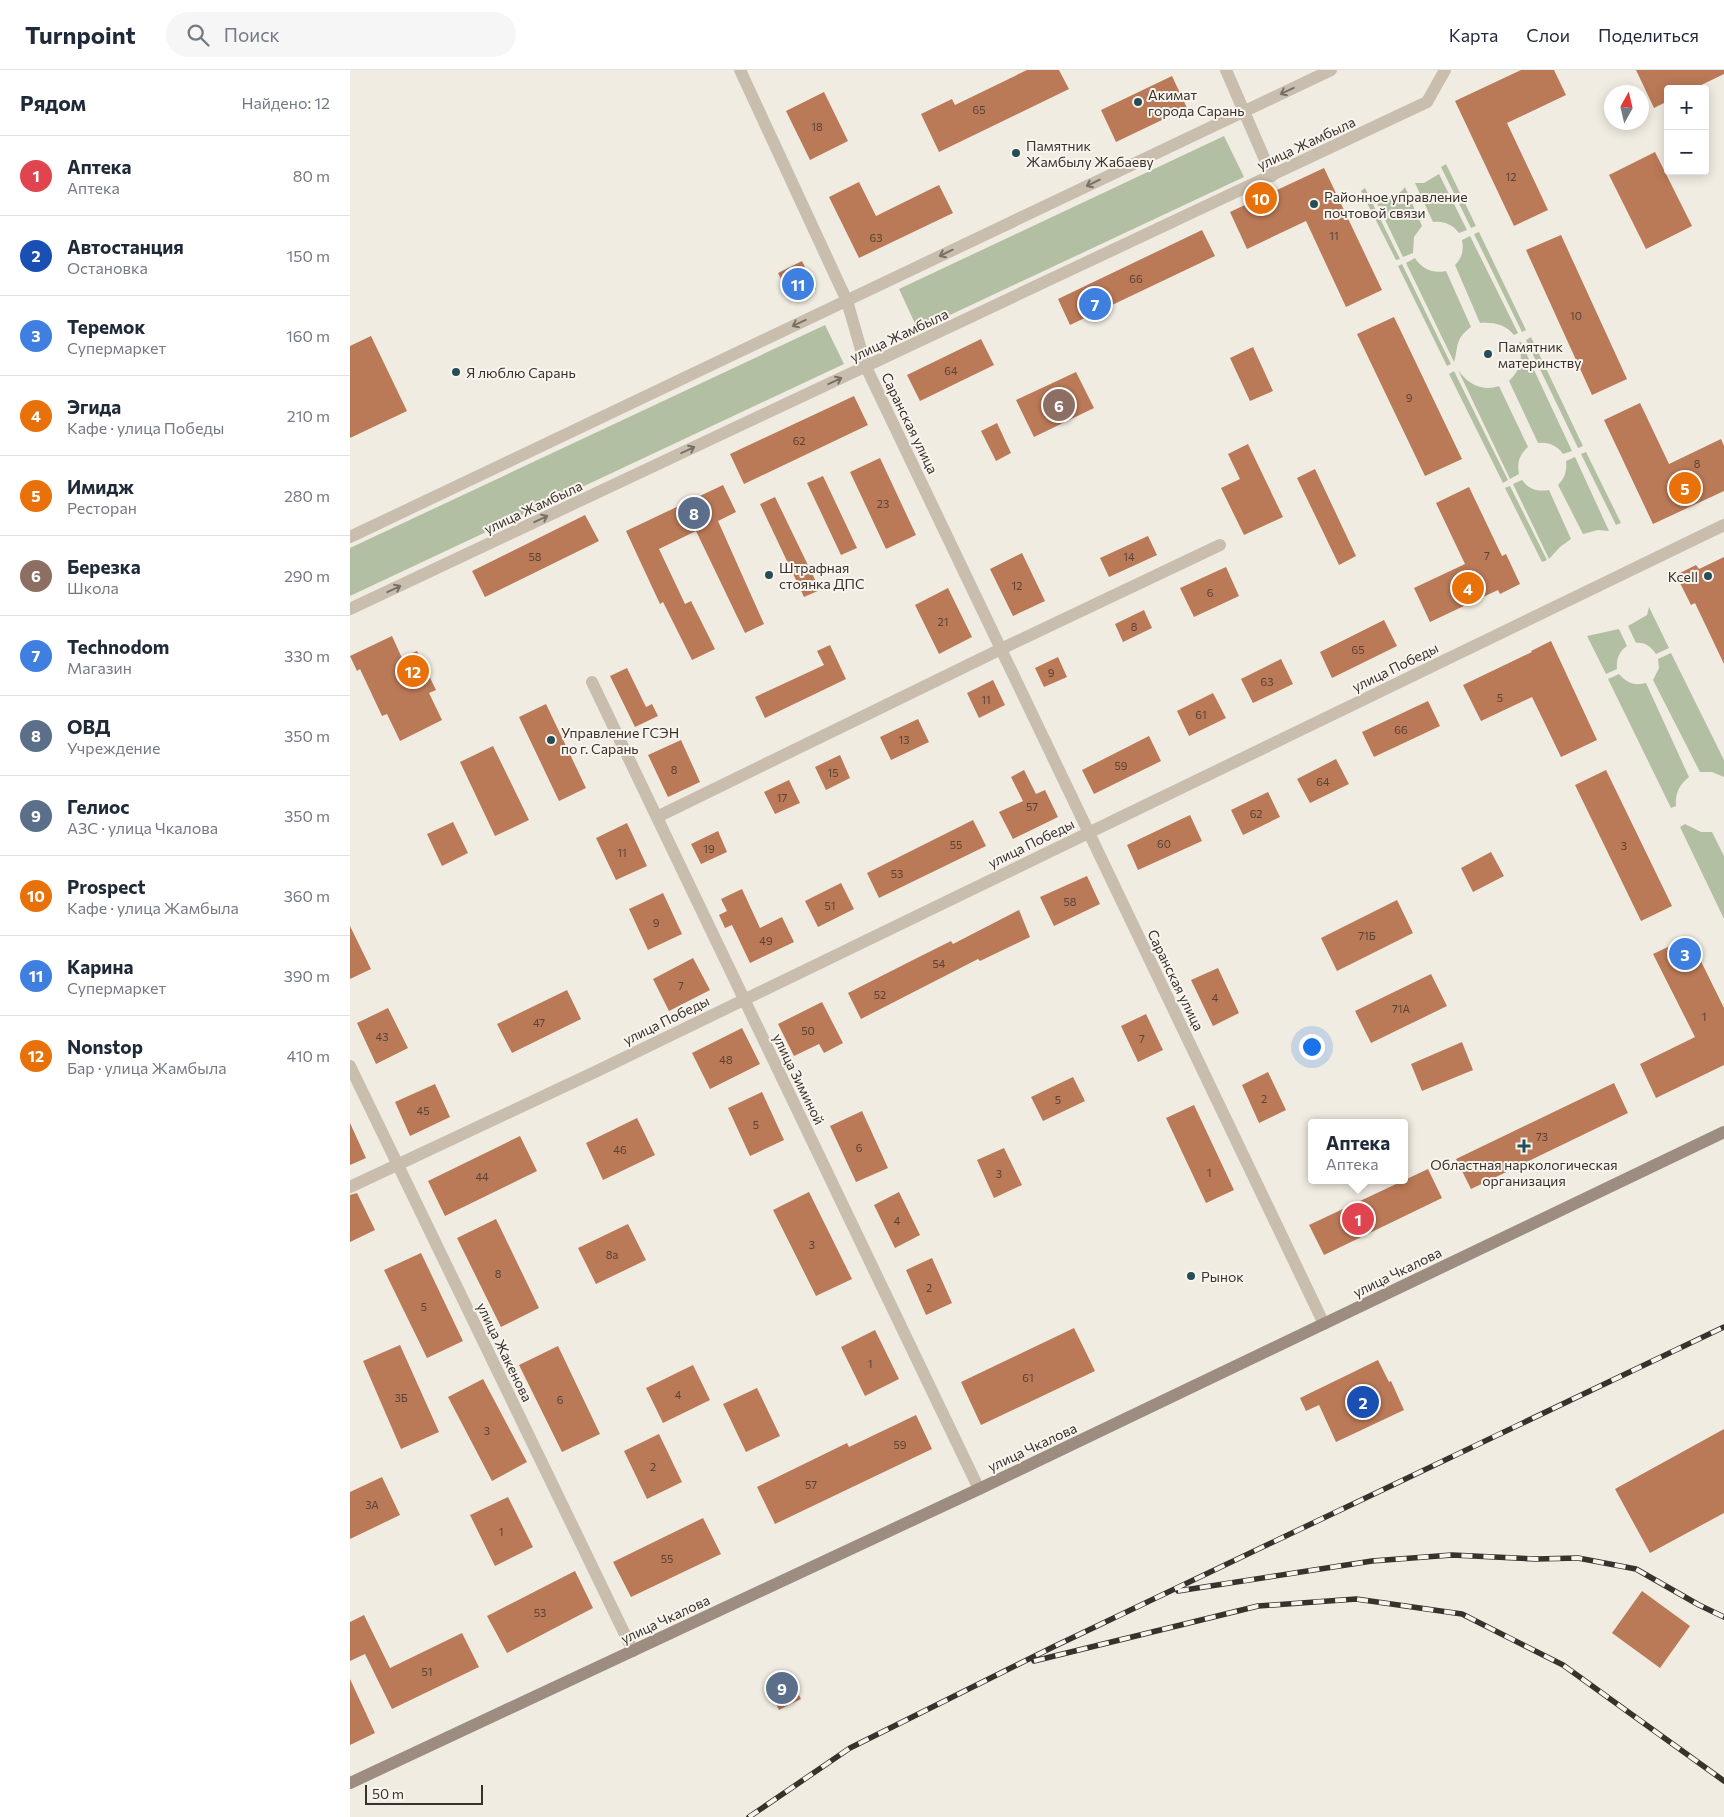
<!DOCTYPE html>
<html lang="ru">
<meta charset="utf-8">
<style>
body{margin:0;font-family:Commissioner,sans-serif;background:#f6f6f7;color:#1f2937}
.controls{position:absolute;right:15px;top:15px;display:grid;overflow:hidden;border-radius:5px;box-shadow:0 2px 12px #0003}
.controls button{width:45px;height:45px;display:grid;place-items:center;padding:0;border:0;border-bottom:1px solid #e0e1e3;background:#fff;color:#1f2937;font:25px sans-serif}
.compass{position:absolute;left:1254px;top:15px;width:45px;height:45px;border-radius:50%;background:#fff;box-shadow:0 2px 12px #0003;rotate:8deg}
.scale{position:absolute;left:15px;bottom:12px;width:118px;box-sizing:border-box;padding-left:5px;border:2px solid #38312c;border-top:0;font-size:14px;line-height:18px;white-space:nowrap;color:#38312c;-webkit-text-stroke:4px #f9f5ee;paint-order:stroke}
.you{position:absolute;left:961px;top:976px;width:18px;height:18px;margin:-12px;border:4px solid #fff;border-radius:50%;background:#1a73e8;box-shadow:0 0 0 8px #1a73e833}
.badge{display:grid;place-items:center;width:32px;height:32px;border-radius:50%;background:#111827;color:#fff;font-size:16px;font-weight:700}
.pin{position:absolute;translate:-50% -50%;border:2px solid #fff;box-shadow:0 1px 5px #0006}
.popup{position:absolute;left:958px;top:1049px;width:100px;height:65px;box-sizing:border-box;display:grid;place-content:center;border-radius:5px;background:#fff;filter:drop-shadow(0 1px 4px #0005);font-size:16px;white-space:nowrap;color:#747a83}
.popup b{font-size:19px;color:#1f2937}
.popup::after{content:'';position:absolute;left:50%;top:100%;margin-left:-10px;border:10px solid transparent;border-top-color:#fff}
.list{margin:0;padding:0;list-style:none}
h2{display:flex;justify-content:space-between;align-items:center;height:65px;margin:0;padding:0 20px;font-size:21px}
h2 small{font-size:16px;font-weight:400;color:#747a83}
.list li{display:grid;grid-template-columns:32px 1fr auto;gap:15px;align-items:center;box-sizing:border-box;height:80px;padding:0 20px;border-top:1px solid #e0e1e3}
.list b{display:block;font-size:19px;white-space:nowrap}
.list p{margin:0;font-size:16px;white-space:nowrap;color:#747a83}
.list em{font-size:16px;font-style:normal;color:#747a83}
.icon{flex:none;width:28px;height:28px;fill:none;stroke:currentColor;stroke-width:2;stroke-linecap:round;stroke-linejoin:round}
.map{position:relative;flex:none;width:1374px;height:1747px;overflow:hidden}
header{display:flex;align-items:center;gap:30px;box-sizing:border-box;height:70px;padding:0 25px;background:#fff;border-bottom:1px solid #e0e1e3}
header strong{font-size:24px}
nav{display:flex;gap:28px;margin-inline-start:auto;font-size:18px}
.search{width:350px;height:45px;background:#f6f6f7;display:flex;align-items:center;gap:12px;box-sizing:border-box;padding:0 18px;border-radius:28px;color:#747a83;font-size:19px}
main{display:flex}
aside{flex:1;background:#fff}
.map>svg:first-child{display:block}
.green{fill:#b3bfa3}
.building{fill:#ba7957}
.lines{fill:none;stroke-linecap:round;stroke-linejoin:round}
.minor{stroke:#c9bdae;stroke-width:12}
.secondary{stroke:#9c8d80;stroke-width:12}
.rail-casing{stroke:#38312c;stroke-width:5.5}
.rail{stroke:#f9f5ee;stroke-width:4;stroke-dasharray:11;stroke-linecap:butt}
.oneway{stroke:#797066}
.poi-dot{fill:#254e56;stroke:#f9f5ee;stroke-width:2}
.labels{text-anchor:middle;dominant-baseline:central;stroke-width:4;stroke-linejoin:round;paint-order:stroke}
.number-label{font-size:11px;fill:#584337}
.poi-label{font-size:14px;fill:#38312c;stroke:#f9f5ee;text-anchor:start}
.street-label{font-size:14px;fill:#38312c;stroke:#f9f5ee}
</style>
<header>
<strong>Turnpoint</strong>
<div class="search"><svg class="icon" aria-label="search" viewBox="0 0 24 24"><circle cx="10" cy="10" r="6"/><path d="M15 15l6 6"/></svg>Поиск</div>
<nav><a>Карта</a><a>Слои</a><a>Поделиться</a></nav>
</header>
<main>
<aside>
<h2>Рядом<small>Найдено: 12</small></h2>
<ul class="list">
<li><span class="badge" style="background:#e0444e">1</span><div><b>Аптека</b><p>Аптека</p></div><em>80 m</em></li>
<li><span class="badge" style="background:#1a4fb4">2</span><div><b>Автостанция</b><p>Остановка</p></div><em>150 m</em></li>
<li><span class="badge" style="background:#3f7fe0">3</span><div><b>Теремок</b><p>Супермаркет</p></div><em>160 m</em></li>
<li><span class="badge" style="background:#e8710a">4</span><div><b>Эгида</b><p>Кафе · улица Победы</p></div><em>210 m</em></li>
<li><span class="badge" style="background:#e8710a">5</span><div><b>Имидж</b><p>Ресторан</p></div><em>280 m</em></li>
<li><span class="badge" style="background:#8d6e63">6</span><div><b>Березка</b><p>Школа</p></div><em>290 m</em></li>
<li><span class="badge" style="background:#3f7fe0">7</span><div><b>Technodom</b><p>Магазин</p></div><em>330 m</em></li>
<li><span class="badge" style="background:#5c6f8a">8</span><div><b>ОВД</b><p>Учреждение</p></div><em>350 m</em></li>
<li><span class="badge" style="background:#5c6f8a">9</span><div><b>Гелиос</b><p>АЗС · улица Чкалова</p></div><em>350 m</em></li>
<li><span class="badge" style="background:#e8710a">10</span><div><b>Prospect</b><p>Кафе · улица Жамбыла</p></div><em>360 m</em></li>
<li><span class="badge" style="background:#3f7fe0">11</span><div><b>Карина</b><p>Супермаркет</p></div><em>390 m</em></li>
<li><span class="badge" style="background:#e8710a">12</span><div><b>Nonstop</b><p>Бар · улица Жамбыла</p></div><em>410 m</em></li>
</ul>
</aside>
<div class="map">
<svg width="1374" height="1747" viewBox="0 0 1374 1747">
<rect width="100%" height="100%" fill="#f1ece2"/>
<path class="green" d="M874 66 894 107 568 260 549 219Z
M1096 94 1126 156 1121 158 1091 97Z
M1089 104 1117 160 1109 163C1102 154 1094 151 1083 152L1065 113H1074Z
M1055 117 1072 156 1064 167 1063 183 1053 187 1023 125 1028 130C1040 131 1048 126 1055 117Z
M1015 118 1050 189 1046 190 1011 121Z
M1129 162 1176 260 1172 262 1124 164Z
M1120 166 1168 263 1164 265C1155 254 1143 252 1130 253L1105 195C1112 188 1114 180 1112 170Z
M1065 188C1072 199 1083 204 1096 201L1121 257C1104 270 1109 275 1104 292L1056 193Z
M1052 194 1101 294 1097 296 1048 196Z
M475 255 494 294 0 526V478Z
M1181 267 1233 376 1228 378 1176 270Z
M1171 272 1222 381 1213 384C1207 376 1200 372 1188 373L1159 311C1170 301 1174 287 1168 273Z
M1108 300C1117 313 1131 322 1149 316L1178 377C1169 385 1167 393 1169 404L1160 409Z
M1104 301 1158 410 1153 413 1099 304Z
M1236 382 1271 453 1266 455 1231 384Z
M1225 387 1259 461 1248 460 1233 464 1208 415C1215 408 1217 401 1216 391Z
M1172 410C1179 419 1187 422 1199 420L1221 469 1210 477 1199 489 1163 414Z
M1160 416 1197 490 1192 492 1155 418Z
M1299 537 1319 578 1306 584C1301 577 1295 572 1286 573L1278 556 1297 545Z
M1269 559 1277 576C1269 581 1266 590 1267 599L1256 604 1237 566Z
M1321 583 1374 690V707L1362 702H1350L1303 610 1309 598 1308 589Z
M1269 604C1277 613 1284 616 1296 613L1339 707C1329 715 1325 724 1326 736L1321 738 1258 609Z
M1335 754 1351 762H1362L1374 786V849L1330 757Z"/>
<path class="building" d="M677 0H709L719 19 589 82 571 44 602 29 605 35Z
M1171 0H1204L1216 25 1157 53 1198 140 1164 156 1105 31Z
M1286 0H1374V4L1343 19H1318V31L1304 38Z
M822 6 837 38 766 72 751 40Z
M474 22 498 71 460 90 436 41Z
M1305 82 1342 156 1296 179 1259 105Z
M974 98 1032 220 996 237 956 151 897 179 880 142Z
M509 112 526 146 589 115 603 143 509 188 479 127Z
M852 160 865 186 720 255 708 229Z
M1211 165 1277 309 1242 325 1176 180Z
M452 191 466 219 442 231 428 203Z
M1044 247 1112 389 1075 406 1007 264Z
M21 266 57 341 0 368V276Z
M631 269 644 295 570 331 557 305Z
M903 277 923 321 900 331 880 288Z
M726 302 744 338 684 367 666 330Z
M504 326 518 355 394 414 380 384Z
M1290 333 1319 394 1371 369 1374 376V421L1303 454 1254 350Z
M647 353 661 383 646 391 631 361Z
M898 374 933 447 894 465 871 418 890 409 878 384Z
M530 388 566 465 536 479 500 402Z
M965 399 1006 486 989 495 947 408Z
M473 406 507 478 491 485 457 413Z
M373 415 386 442 368 451 414 554 395 563 346 461 309 479 335 534 341 531 365 579 342 590 313 532 310 534 276 461Z
M1119 417 1152 486 1156 484 1170 514 1150 524 1148 520 1080 552 1064 518 1115 494 1086 433Z
M425 427 470 520 454 527 410 434Z
M235 445 249 471 135 527 122 501Z
M798 466 807 485 759 507 750 488Z
M672 483 695 531 663 546 640 499Z
M1374 487V594L1345 533 1341 535 1326 505 1346 495 1349 499Z
M876 497 889 526 844 547 830 518Z
M598 518 622 567 589 584 565 535Z
M794 540 802 558 773 572 765 554Z
M1034 550 1047 576 982 608 970 582Z
M42 566 52 588 67 581 86 620 79 623 92 650 50 671 37 644 32 646 10 599 7 601 0 586Z
M1201 571 1247 670 1211 687 1182 627 1131 651 1113 615 1182 582 1181 581Z
M480 575 496 609 415 648 405 627 474 595 467 581Z
M708 587 717 607 694 617 685 598Z
M931 589 943 614 903 633 891 609Z
M277 598 296 637 302 634 308 646 285 657 260 606Z
M643 610 655 635 629 648 617 623Z
M863 623 876 648 839 666 827 641Z
M1078 631 1090 656 1024 687 1012 662Z
M196 634 236 718 209 731 169 647Z
M568 649 579 672 541 690 530 667Z
M799 666 811 691 744 724 732 700Z
M331 670 350 712 318 727 298 685Z
M143 676 179 750 145 766 110 692Z
M490 685 500 708 476 720 465 697Z
M986 689 999 714 960 733 947 709Z
M674 700 686 724 695 720 708 747 663 769 649 742 673 731 661 707Z
M1256 700 1322 836 1291 851 1225 715Z
M439 710 450 733 425 744 414 722Z
M918 722 930 747 893 765 881 740Z
M840 745 852 771 788 800 777 775Z
M623 750 636 776 529 828 517 803Z
M103 752 118 783 92 796 77 764Z
M277 753 297 796 266 810 246 768Z
M368 761 377 782 351 794 341 774Z
M1141 782 1154 806 1123 822 1111 798Z
M737 806 750 834 704 856 690 827Z
M491 813 504 839 468 857 455 831Z
M392 819 410 858 432 847 444 872 400 893 382 855 375 858 369 845 377 841 371 829Z
M313 823 332 864 298 880 279 839Z
M1047 830 1063 863 987 901 971 868Z
M669 840 680 867 630 891 628 889 511 949 498 923 563 890 601 871 603 874Z
M0 856 21 899 0 909Z
M1339 867 1374 938V995L1306 1028 1290 994 1345 967 1303 884Z
M343 888 360 920 319 941 303 909Z
M868 898 889 943 863 956 841 910Z
M1081 904 1097 936 1021 973 1005 941Z
M217 920 231 949 162 983 147 954Z
M472 932 493 973 474 983 469 974 444 986 428 954Z
M38 938 58 978 26 994 7 953Z
M796 944 813 980 788 992 771 956Z
M392 958 410 994 360 1019 342 983Z
M1112 972 1123 1000 1072 1021 1061 994Z
M918 1002 936 1040 909 1053 892 1015Z
M723 1007 735 1031 693 1051 681 1027Z
M1264 1013 1278 1043 1121 1119 1106 1089Z
M85 1014 100 1047 60 1066 45 1032Z
M412 1022 434 1070 400 1086 378 1038Z
M844 1035 884 1120 856 1133 816 1048Z
M512 1041 538 1098 506 1112 480 1056Z
M287 1048 305 1085 253 1110 236 1073Z
M0 1053 16 1088 0 1095Z
M170 1066 187 1101 95 1146 78 1111Z
M654 1078 672 1115 644 1128 627 1090Z
M1078 1099 1092 1128 974 1185 959 1155Z
M459 1122 502 1209 466 1226 423 1140Z
M549 1122 570 1165 545 1178 524 1135Z
M7 1123 25 1160 0 1172V1125Z
M146 1149 189 1238 151 1257 107 1168Z
M278 1154 296 1190 246 1214 228 1178Z
M71 1183 113 1271 77 1288 34 1200Z
M582 1188 602 1233 576 1245 556 1200Z
M724 1258 745 1301 631 1355 611 1312Z
M525 1260 549 1309 515 1326 491 1277Z
M50 1275 89 1362 51 1379 13 1291Z
M208 1276 250 1364 212 1382 169 1295Z
M1028 1290 1039 1312 1041 1311 1054 1340 986 1372 969 1335 956 1341 950 1328Z
M343 1295 360 1330 313 1353 296 1318Z
M133 1309 177 1392 142 1411 98 1327Z
M407 1318 430 1366 396 1382 373 1334Z
M566 1345 582 1379 425 1454 407 1417 497 1373 499 1377Z
M1374 1359V1443L1300 1483 1265 1419Z
M309 1364 332 1412 297 1429 274 1381Z
M32 1407 50 1445 0 1469V1422Z
M158 1427 183 1477 145 1496 120 1445Z
M353 1448 371 1484 281 1527 263 1492Z
M225 1501 243 1538 157 1583 137 1546Z
M1292 1521 1340 1556 1310 1598 1262 1563Z
M14 1545 40 1598 112 1563 129 1597 42 1639 15 1584 0 1591V1552Z
M437 1602 451 1629 429 1640 415 1612Z
M0 1609 25 1663 0 1675Z"/>
<g class="lines">
<path class="minor" d="M390 0 497 231 516 297 974 1254
M876 0 922 106
M0 467 981 0
M0 539 1077 32 1095 0
M242 612 629 1419
M307 747 651 579 870 475
M0 996 283 1581
M0 1117 247 1001 1374 455"/>
<path class="secondary" d="M0 1713 629 1419 1374 1062"/>
<g class="rail-casing">
<path id="rail" d="M828 1521 1022 1491 1102 1485 1186 1489 1228 1488 1286 1499 1349 1535 1374 1547
M684 1591 908 1536 1006 1529 1112 1544 1213 1595 1374 1711
M399 1747 500 1678 703 1577 1374 1257"/>
</g>
<use href="#rail" class="rail"/>
</g>
<defs><path id="oneway-shaft" d="M-6 0H5M1.5-3L5.5 0L1.5 3" fill="none" stroke-width="1.6" stroke-linecap="round" stroke-linejoin="round" transform="scale(1.25)"/></defs>
<g class="oneway">
<use href="#oneway-shaft" transform="translate(937 21) rotate(155)"/>
<use href="#oneway-shaft" transform="translate(743 113) rotate(154)"/>
<use href="#oneway-shaft" transform="translate(596 183) rotate(154)"/>
<use href="#oneway-shaft" transform="translate(449 253) rotate(155)"/>
<use href="#oneway-shaft" transform="translate(485 311) rotate(-25)"/>
<use href="#oneway-shaft" transform="translate(338 380) rotate(-25)"/>
<use href="#oneway-shaft" transform="translate(191 449) rotate(-25)"/>
<use href="#oneway-shaft" transform="translate(44 519) rotate(-25)"/>
</g>
<g class="poi-dot">
<circle cx="788" cy="32" r="5"/>
<circle cx="666" cy="83" r="5"/>
<circle cx="964" cy="134" r="5"/>
<circle cx="1138" cy="284" r="5"/>
<circle cx="106" cy="302" r="5"/>
<circle cx="419" cy="505" r="5"/>
<circle cx="1358" cy="506" r="5"/>
<circle cx="201" cy="670" r="5"/>
<path d="M1171.5 1068.5h5v5h5v5h-5v5h-5v-5h-5v-5h5z"/>
<circle cx="841" cy="1206" r="5"/>
</g>
<g class="labels">
<g class="number-label">
<text x="629" y="39">65</text>
<text x="467" y="56">18</text>
<text x="1161" y="106">12</text>
<text x="984" y="165">11</text>
<text x="526" y="167">63</text>
<text x="786" y="208">66</text>
<text x="1226" y="245">10</text>
<text x="601" y="300">64</text>
<text x="1059" y="327">9</text>
<text x="449" y="370">62</text>
<text x="1347" y="393">8</text>
<text x="533" y="433">23</text>
<text x="1137" y="485">7</text>
<text x="185" y="486">58</text>
<text x="779" y="486">14</text>
<text x="667" y="515">12</text>
<text x="860" y="522">6</text>
<text x="593" y="551">21</text>
<text x="784" y="556">8</text>
<text x="1008" y="579">65</text>
<text x="701" y="602">9</text>
<text x="917" y="611">63</text>
<text x="1150" y="627">5</text>
<text x="636" y="629">11</text>
<text x="851" y="644">61</text>
<text x="1051" y="659">66</text>
<text x="554" y="669">13</text>
<text x="771" y="695">59</text>
<text x="324" y="699">8</text>
<text x="483" y="702">15</text>
<text x="973" y="711">64</text>
<text x="432" y="727">17</text>
<text x="682" y="736">57</text>
<text x="906" y="743">62</text>
<text x="814" y="773">60</text>
<text x="606" y="774">55</text>
<text x="1274" y="775">3</text>
<text x="359" y="778">19</text>
<text x="272" y="782">11</text>
<text x="547" y="803">53</text>
<text x="720" y="831">58</text>
<text x="480" y="835">51</text>
<text x="306" y="852">9</text>
<text x="1017" y="865">71Б</text>
<text x="416" y="870">49</text>
<text x="589" y="893">54</text>
<text x="331" y="915">7</text>
<text x="530" y="924">52</text>
<text x="865" y="927">4</text>
<text x="1051" y="938">71А</text>
<text x="1354" y="946">1</text>
<text x="189" y="952">47</text>
<text x="458" y="960">50</text>
<text x="32" y="966">43</text>
<text x="792" y="968">7</text>
<text x="376" y="989">48</text>
<text x="914" y="1028">2</text>
<text x="708" y="1029">5</text>
<text x="73" y="1040">45</text>
<text x="406" y="1054">5</text>
<text x="1192" y="1066">73</text>
<text x="509" y="1077">6</text>
<text x="270" y="1079">46</text>
<text x="859" y="1102">1</text>
<text x="649" y="1103">3</text>
<text x="132" y="1106">44</text>
<text x="547" y="1150">4</text>
<text x="462" y="1174">3</text>
<text x="262" y="1184">8а</text>
<text x="148" y="1203">8</text>
<text x="579" y="1217">2</text>
<text x="74" y="1236">5</text>
<text x="520" y="1293">1</text>
<text x="678" y="1307">61</text>
<text x="328" y="1324">4</text>
<text x="51" y="1327">3Б</text>
<text x="210" y="1329">6</text>
<text x="137" y="1360">3</text>
<text x="550" y="1374">59</text>
<text x="303" y="1396">2</text>
<text x="461" y="1414">57</text>
<text x="22" y="1434">3А</text>
<text x="151" y="1461">1</text>
<text x="317" y="1488">55</text>
<text x="190" y="1542">53</text>
<text x="77" y="1601">51</text>
</g>
<g class="poi-label">
<text x="798" y="24">Акимат<tspan x="798" dy="16">города Сарань</tspan></text>
<text x="676" y="75">Памятник<tspan x="676" dy="16">Жамбылу Жабаеву</tspan></text>
<text x="974" y="126">Районное управление<tspan x="974" dy="16">почтовой связи</tspan></text>
<text x="1148" y="276">Памятник<tspan x="1148" dy="16">материнству</tspan></text>
<text x="116" y="302">Я люблю Сарань</text>
<text x="429" y="497">Штрафная<tspan x="429" dy="16">стоянка ДПС</tspan></text>
<text x="1348" y="506" text-anchor="end">Kcell</text>
<text x="211" y="662">Управление ГСЭН<tspan x="211" dy="16">по г. Сарань</tspan></text>
<text x="1174" y="1094" text-anchor="middle">Областная наркологическая<tspan x="1174" dy="16">организация</tspan></text>
<text x="851" y="1206">Рынок</text>
</g>
<g class="street-label">
<text transform="translate(956 73) rotate(-25)">улица Жамбыла</text>
<text transform="translate(549 265) rotate(-25)">улица Жамбыла</text>
<text transform="translate(560 353) rotate(64)">Саранская улица</text>
<text transform="translate(183 437) rotate(-25)">улица Жамбыла</text>
<text transform="translate(1045 597) rotate(-26)">улица Победы</text>
<text transform="translate(681 773) rotate(-26)">улица Победы</text>
<text transform="translate(826 910) rotate(64)">Саранская улица</text>
<text transform="translate(316 950) rotate(-26)">улица Победы</text>
<text transform="translate(449 1009) rotate(64)">улица Зиминой</text>
<text transform="translate(1047 1202) rotate(-26)">улица Чкалова</text>
<text transform="translate(155 1282) rotate(64)">улица Жакенова</text>
<text transform="translate(682 1377) rotate(-25)">улица Чкалова</text>
<text transform="translate(315 1549) rotate(-25)">улица Чкалова</text>
</g>
</g>
</svg>
<div class="controls">
<button>+</button>
<button>−</button>
</div>
<svg class="compass" viewBox="-18 -18 36 36"><path d="M0-13l5 13h-10z" fill="#e53935"/><path d="M0 13l5-13h-10z" fill="#747a83"/></svg>
<div class="scale">50 m</div>
<div class="you"></div>
<div class="pin badge" style="left:1008px;top:1149px;background:#e0444e">1</div>
<div class="popup"><b>Аптека</b>Аптека</div>
<div class="pin badge" style="left:1013px;top:1332px;background:#1a4fb4">2</div>
<div class="pin badge" style="left:1335px;top:884px;background:#3f7fe0">3</div>
<div class="pin badge" style="left:1118px;top:518px;background:#e8710a">4</div>
<div class="pin badge" style="left:1335px;top:418px;background:#e8710a">5</div>
<div class="pin badge" style="left:709px;top:335px;background:#8d6e63">6</div>
<div class="pin badge" style="left:745px;top:234px;background:#3f7fe0">7</div>
<div class="pin badge" style="left:344px;top:443px;background:#5c6f8a">8</div>
<div class="pin badge" style="left:432px;top:1618px;background:#5c6f8a">9</div>
<div class="pin badge" style="left:911px;top:128px;background:#e8710a">10</div>
<div class="pin badge" style="left:448px;top:214px;background:#3f7fe0">11</div>
<div class="pin badge" style="left:63px;top:601px;background:#e8710a">12</div>
</div>
</main>
